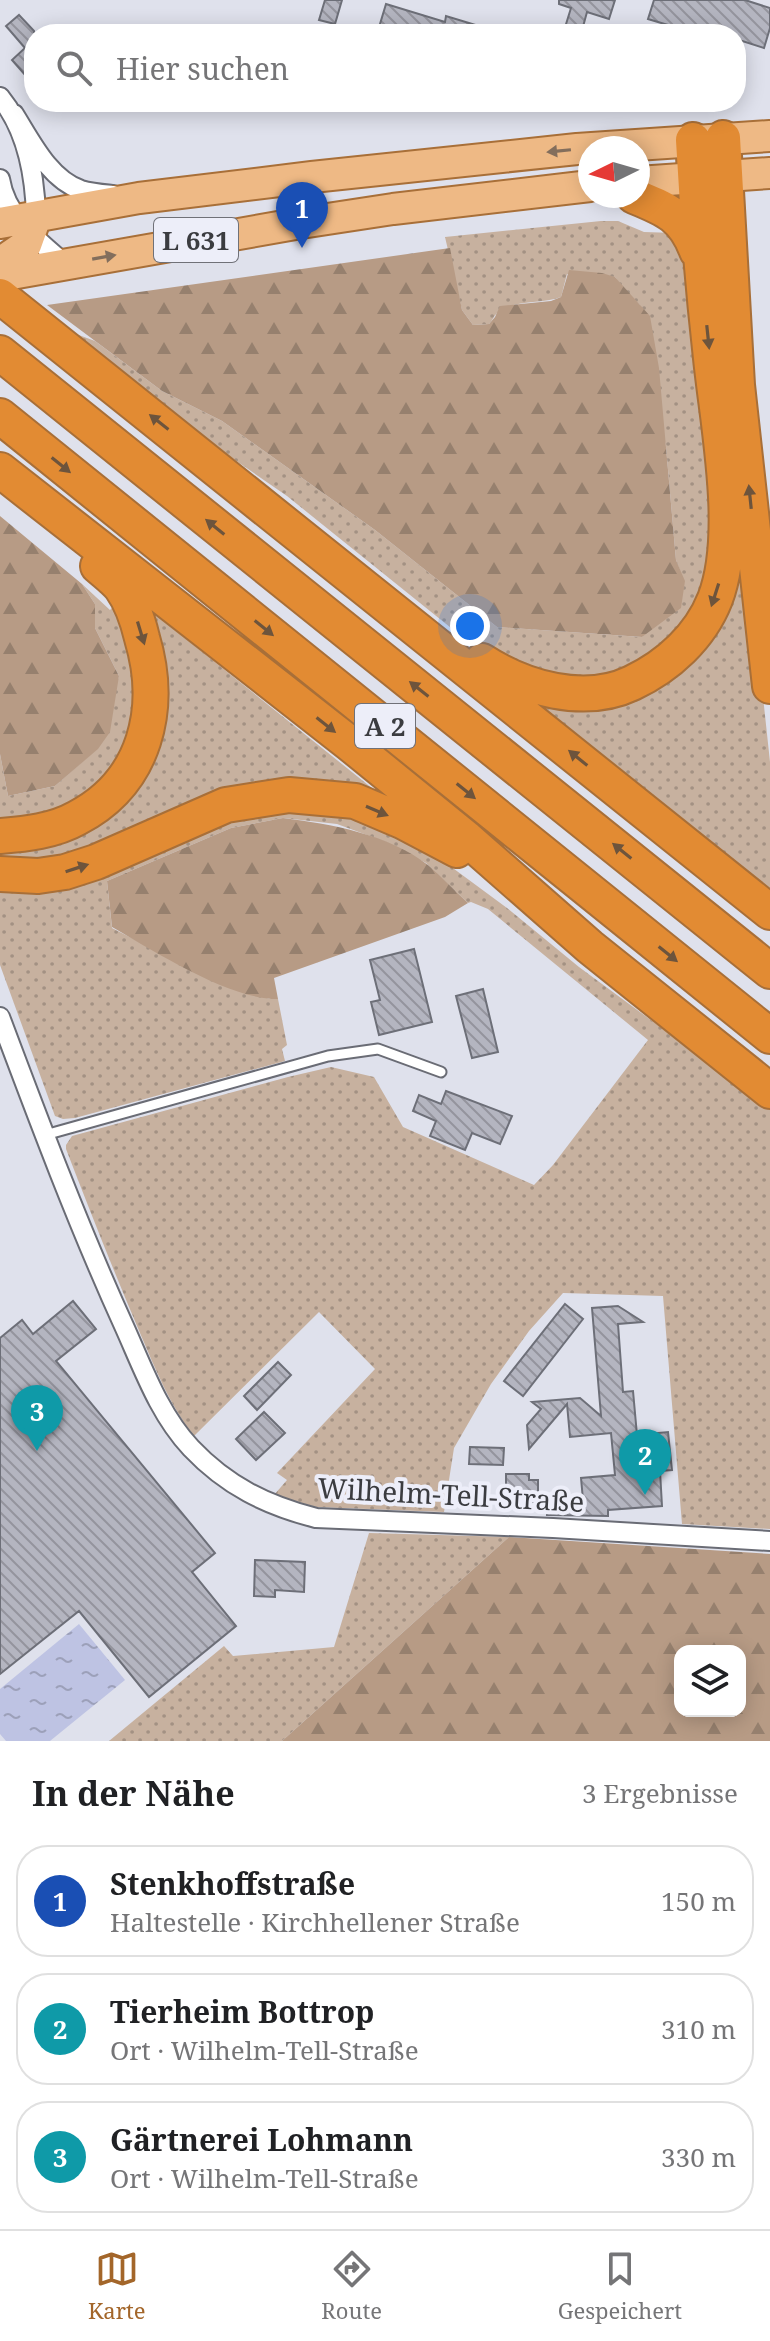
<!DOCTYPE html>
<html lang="de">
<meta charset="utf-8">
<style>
body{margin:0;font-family:"Noto Serif",serif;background:#f6f6f6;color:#202124}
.controls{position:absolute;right:24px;bottom:24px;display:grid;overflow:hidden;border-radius:16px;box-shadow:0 4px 20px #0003}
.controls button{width:72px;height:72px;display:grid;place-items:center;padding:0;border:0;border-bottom:2px solid #e0e0e0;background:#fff;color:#202124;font:40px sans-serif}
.compass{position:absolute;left:578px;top:136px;width:72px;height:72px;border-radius:50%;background:#fff;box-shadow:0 4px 20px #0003;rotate:265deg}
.you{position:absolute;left:470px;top:626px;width:28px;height:28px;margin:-20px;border:6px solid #fff;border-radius:50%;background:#1a73e8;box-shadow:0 0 0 12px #1a73e833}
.badge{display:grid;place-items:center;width:52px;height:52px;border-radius:50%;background:#a3662a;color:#fff;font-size:26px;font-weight:700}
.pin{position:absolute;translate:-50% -66px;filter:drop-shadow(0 2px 4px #0008)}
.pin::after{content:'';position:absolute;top:42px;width:28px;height:24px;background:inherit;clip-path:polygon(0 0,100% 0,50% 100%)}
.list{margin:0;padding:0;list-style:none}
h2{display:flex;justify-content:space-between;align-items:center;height:104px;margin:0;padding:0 32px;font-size:34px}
h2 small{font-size:26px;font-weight:400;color:#757577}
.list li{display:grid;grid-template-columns:52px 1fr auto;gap:24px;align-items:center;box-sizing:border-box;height:112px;margin:0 16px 16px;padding:0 16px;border:2px solid #e0e0e0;border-radius:32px}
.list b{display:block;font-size:30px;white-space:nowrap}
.list p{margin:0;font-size:26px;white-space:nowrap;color:#757577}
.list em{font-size:26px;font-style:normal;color:#757577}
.icon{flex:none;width:44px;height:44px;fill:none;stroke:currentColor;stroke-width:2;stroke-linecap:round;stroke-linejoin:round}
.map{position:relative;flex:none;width:770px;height:1741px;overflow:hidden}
.search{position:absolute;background:#fff;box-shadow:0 4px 20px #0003;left:24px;right:24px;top:24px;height:88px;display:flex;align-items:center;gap:20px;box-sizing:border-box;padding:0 28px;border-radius:32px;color:#757577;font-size:30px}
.sheet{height:488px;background:#fff}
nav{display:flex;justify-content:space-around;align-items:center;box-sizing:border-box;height:112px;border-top:2px solid #e0e0e0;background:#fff;font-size:22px;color:#757577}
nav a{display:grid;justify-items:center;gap:4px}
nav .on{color:#a3662a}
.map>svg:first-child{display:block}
.green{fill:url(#green-dots)}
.forest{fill:url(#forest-firs);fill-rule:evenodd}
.water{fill:url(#water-ripples)}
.building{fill:url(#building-back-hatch);stroke:#6d6f78;stroke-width:2}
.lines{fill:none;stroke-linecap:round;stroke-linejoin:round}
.lane-casing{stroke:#6a6c75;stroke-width:13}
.street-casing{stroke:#6a6c75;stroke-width:22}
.primary-casing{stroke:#a86f38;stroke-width:34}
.highway-casing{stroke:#a86f38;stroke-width:38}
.lane{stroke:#fff;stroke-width:9}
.street{stroke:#fff;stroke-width:18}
.primary{stroke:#eeb985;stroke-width:30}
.highway{stroke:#e28b33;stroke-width:34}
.oneway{fill:#836e5c}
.oneway2{fill:#6d543c}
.labels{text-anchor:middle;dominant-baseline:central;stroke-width:8;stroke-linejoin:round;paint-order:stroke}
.shield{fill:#edeef9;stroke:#707178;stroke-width:2}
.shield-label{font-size:26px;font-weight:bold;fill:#3b3c40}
.street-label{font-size:28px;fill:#3b3c40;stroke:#edeef9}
</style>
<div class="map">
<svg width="770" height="1741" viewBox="0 0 770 1741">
<defs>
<pattern id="green-dots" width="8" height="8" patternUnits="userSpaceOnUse" patternTransform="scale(2)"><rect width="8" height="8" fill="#c7b19f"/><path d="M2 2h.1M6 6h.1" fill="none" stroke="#a39183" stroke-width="1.8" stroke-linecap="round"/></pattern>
<pattern id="forest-firs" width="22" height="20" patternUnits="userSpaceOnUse" patternTransform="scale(2)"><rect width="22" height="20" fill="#b79b85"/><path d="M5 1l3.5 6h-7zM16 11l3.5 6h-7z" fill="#96806e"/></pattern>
<pattern id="water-ripples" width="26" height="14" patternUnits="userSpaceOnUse" patternTransform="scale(2)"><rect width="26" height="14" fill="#bec3e3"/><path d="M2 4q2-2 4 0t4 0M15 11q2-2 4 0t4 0" fill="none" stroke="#9ca0b9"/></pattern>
<pattern id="building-back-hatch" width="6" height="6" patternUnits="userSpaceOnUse" patternTransform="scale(2)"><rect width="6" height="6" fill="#b4b5c0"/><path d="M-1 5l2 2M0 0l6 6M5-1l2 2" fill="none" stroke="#94949d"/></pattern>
</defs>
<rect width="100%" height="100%" fill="#dfe1ec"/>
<path class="green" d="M601 221H618L644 232 675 233 690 266 716 507 704 604 640 669 578 684 486 653 466 640 287 496 167 413 68 331 95 341 162 391 222 421 375 530 497 627 642 637 684 581 676 560 666 447 640 305 627 293 615 277 567 274 561 297C544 304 509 300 497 313 494 316 492 321 489 324L473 325 462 310 445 237Z
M744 519 770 762V898L631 779 516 691 661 679Z
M82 584 110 610 114 606 123 622 137 674 130 732 123 746 103 779 90 792 62 811 0 824V754L8 796 55 786 97 749 119 676 95 628V604Z
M145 606 388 801 335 790 91 855 0 865V846L126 785Z
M322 808 384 826 446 863 507 908 579 967 770 1108V1529L682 1524 663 1296 563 1293 529 1331 491 1384 454 1448 444 1512 316 1507 274 1495 287 1480 277 1473 375 1369 319 1312 194 1436C170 1406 155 1368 140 1333 114 1272 90 1211 66 1149V1145L72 1136 288 1077 331 1067 374 1077 403 1127 534 1185 553 1165 648 1040 488 909 471 902 468 903 426 863 386 842 337 824 283 818 231 828 107 881 112 928 219 983 270 999H278L287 1045 282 1049 285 1061 75 1118 63 1119 55 1116 0 965V885L233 813Z
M369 1533 509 1537 282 1741H109L224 1646 233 1656 334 1647Z"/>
<path class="forest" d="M450 248 462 310 473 325 489 324 495 317 500 306 551 301 561 297 569 270 602 273 615 277 650 316 659 368 676 560 685 581 681 608 642 637 497 627 375 530 222 421 162 391 47 305Z
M0 516 82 584 95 604V628L119 676 110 732 98 749 55 786 8 796 0 754Z
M283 818C331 824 388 834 428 865 442 877 455 891 468 903L445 917 274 978 278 999C230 1000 154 951 112 927L107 881 231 828Z
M509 1537 770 1554V1741H282ZM740 1651V1711H680V1651Z"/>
<path class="water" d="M79 1624 125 1680 50 1741H6L0 1734V1689Z"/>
<path class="building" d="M325 0H342L335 24 319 20Z
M559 0H615L609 19 587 12 581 34H563L571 8 559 4Z
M654 0H745L770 8V28L764 48 736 39V34H698L648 19Z
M386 4 445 22 446 16 492 30 491 34H377Z
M19 15 34 31V85L12 60 25 48 6 26Z
M414 949 432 1022 379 1035 371 1002 380 1000 370 960Z
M483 989 498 1052 472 1058 456 996Z
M446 1091 512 1116 500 1144 472 1133 465 1150 430 1136 436 1121 413 1111 419 1095 441 1104Z
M73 1301 96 1329 56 1361 215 1553 192 1572 236 1626 149 1697 79 1611 0 1674V1338L22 1320 33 1334Z
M565 1304 583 1319 523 1396 504 1381Z
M618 1306 643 1322 618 1324 623 1392 633 1391 637 1435 668 1432 672 1470 660 1471 662 1506 608 1510V1516L547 1515 548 1497 583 1500 581 1478 615 1475 611 1433 570 1437 567 1404 529 1449 527 1425 541 1409 532 1402 580 1398 601 1416 592 1308Z
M278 1362 291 1375 257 1410 244 1396Z
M264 1412 285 1433 256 1460 236 1439Z
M470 1447 504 1448 503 1465 469 1464Z
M506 1474H529V1480H538V1502H506Z
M255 1560 305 1562 304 1592 275 1590V1597L254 1596Z"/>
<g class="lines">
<g class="lane-casing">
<path id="lane" d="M45 1135 328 1056 378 1049 441 1072"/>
</g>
<g class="street-casing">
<path id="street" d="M0 97C27 130 35 175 36 217
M14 114C31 141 49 179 81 190 91 193 103 194 113 195
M0 179C6 217 37 240 65 264
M0 1017C39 1121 78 1225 124 1326 143 1368 159 1414 191 1448 227 1486 266 1505 316 1518L553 1528 770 1541"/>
</g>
<g class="primary-casing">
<path id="primary" d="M638 182 770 173
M0 223 139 198 312 177 577 149 770 136
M0 263 26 245 36 217
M0 276 301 223 393 209 590 186"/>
</g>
<g class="highway-casing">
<path id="highway" d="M723 138 737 385 770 686
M634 196C666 209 684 216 697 251
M0 296 770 912
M0 353 770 971
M0 416 770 1036
M0 470 349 743 467 839 590 947 770 1091
M482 661C524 688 584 706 632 683 668 666 700 637 715 599 740 534 718 427 711 358 703 286 697 213 693 140
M0 836C26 834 54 831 77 818 146 782 163 708 142 638 138 621 131 601 121 587 114 579 106 573 98 566
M0 874 38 876 65 872 96 862 226 805 289 795 355 801 402 821 457 850"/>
</g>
<use href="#lane" class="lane"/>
<use href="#street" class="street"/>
<use href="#primary" class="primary"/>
<use href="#highway" class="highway"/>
</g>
<defs><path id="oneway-solid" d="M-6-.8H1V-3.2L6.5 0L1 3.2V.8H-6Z" transform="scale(2)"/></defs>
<g class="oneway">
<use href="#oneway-solid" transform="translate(559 151) rotate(174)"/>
<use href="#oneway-solid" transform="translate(104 257) rotate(-10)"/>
</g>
<g class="oneway2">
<use href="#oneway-solid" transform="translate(708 337) rotate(84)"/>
<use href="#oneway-solid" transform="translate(159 422) rotate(-142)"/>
<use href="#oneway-solid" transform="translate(61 465) rotate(39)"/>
<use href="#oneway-solid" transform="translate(750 497) rotate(-96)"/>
<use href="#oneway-solid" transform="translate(215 527) rotate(-141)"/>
<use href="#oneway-solid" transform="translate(715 595) rotate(108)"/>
<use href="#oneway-solid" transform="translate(264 628) rotate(39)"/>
<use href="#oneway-solid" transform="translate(141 633) rotate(73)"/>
<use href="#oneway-solid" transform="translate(419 689) rotate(-142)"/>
<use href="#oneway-solid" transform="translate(326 725) rotate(38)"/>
<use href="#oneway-solid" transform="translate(578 758) rotate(-141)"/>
<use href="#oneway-solid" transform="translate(466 791) rotate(39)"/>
<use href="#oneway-solid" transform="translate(377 811) rotate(23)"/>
<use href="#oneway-solid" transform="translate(622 851) rotate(-141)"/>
<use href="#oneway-solid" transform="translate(77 868) rotate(-18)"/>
<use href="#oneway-solid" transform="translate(668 954) rotate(39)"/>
</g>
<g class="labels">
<g class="shield">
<rect x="154" y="218" width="84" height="44" rx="6"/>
<rect x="355" y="704" width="60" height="44" rx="6"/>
</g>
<g class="shield-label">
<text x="196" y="240">L 631</text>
<text x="385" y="726">A 2</text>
</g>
<g class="street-label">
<text transform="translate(451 1494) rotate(3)">Wilhelm-Tell-Straße</text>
</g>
</g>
</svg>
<div class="controls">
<button><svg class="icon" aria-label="layers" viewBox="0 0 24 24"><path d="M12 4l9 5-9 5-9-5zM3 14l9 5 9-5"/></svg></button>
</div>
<svg class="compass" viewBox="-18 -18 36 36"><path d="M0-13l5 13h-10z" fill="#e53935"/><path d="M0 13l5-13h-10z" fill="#757577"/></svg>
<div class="you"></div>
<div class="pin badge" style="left:302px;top:248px;background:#1a4fb4">1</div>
<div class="pin badge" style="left:645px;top:1495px;background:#0f9aa8">2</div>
<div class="pin badge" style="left:37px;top:1451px;background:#0f9aa8">3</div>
<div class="search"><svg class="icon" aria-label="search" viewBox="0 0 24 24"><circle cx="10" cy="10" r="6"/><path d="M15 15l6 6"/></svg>Hier suchen</div>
</div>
<section class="sheet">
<h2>In der Nähe<small>3 Ergebnisse</small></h2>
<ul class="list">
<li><span class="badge" style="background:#1a4fb4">1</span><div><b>Stenkhoffstraße</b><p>Haltestelle · Kirchhellener Straße</p></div><em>150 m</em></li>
<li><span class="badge" style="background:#0f9aa8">2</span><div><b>Tierheim Bottrop</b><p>Ort · Wilhelm-Tell-Straße</p></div><em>310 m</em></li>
<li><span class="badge" style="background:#0f9aa8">3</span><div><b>Gärtnerei Lohmann</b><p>Ort · Wilhelm-Tell-Straße</p></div><em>330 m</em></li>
</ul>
</section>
<nav>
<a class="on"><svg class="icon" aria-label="map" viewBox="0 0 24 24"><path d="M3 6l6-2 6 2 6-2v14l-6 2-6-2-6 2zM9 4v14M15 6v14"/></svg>Karte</a>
<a><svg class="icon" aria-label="directions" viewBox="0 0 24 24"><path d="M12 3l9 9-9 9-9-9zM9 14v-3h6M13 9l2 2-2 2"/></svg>Route</a>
<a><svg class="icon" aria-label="saved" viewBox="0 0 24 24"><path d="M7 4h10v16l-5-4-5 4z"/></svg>Gespeichert</a>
</nav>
